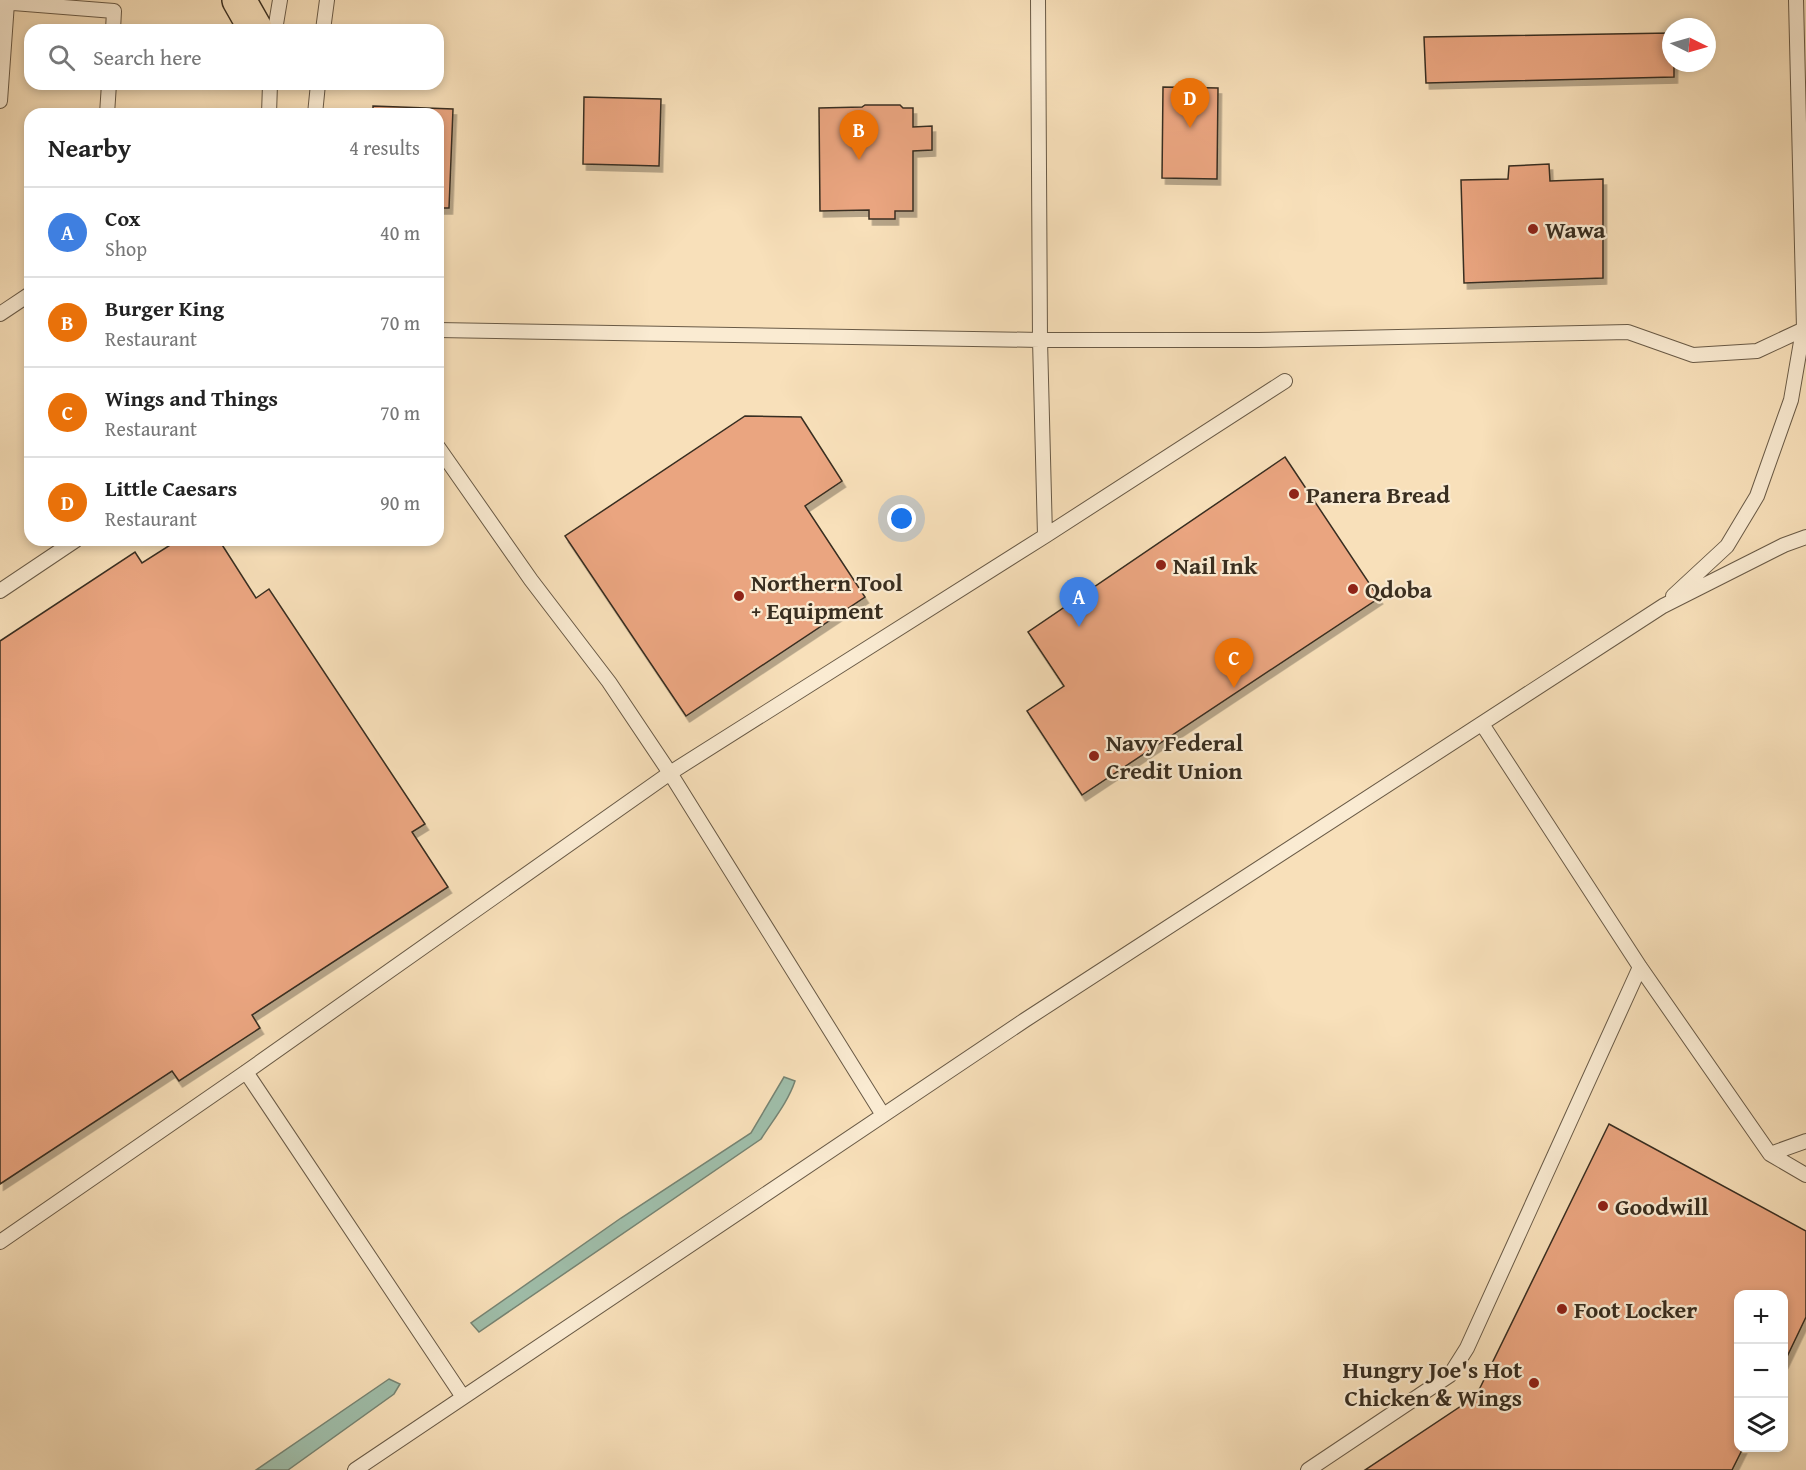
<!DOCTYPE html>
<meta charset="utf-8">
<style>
body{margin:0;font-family:"Gentium Book Plus",serif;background:#f6f6f6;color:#222}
.controls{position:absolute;right:18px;bottom:18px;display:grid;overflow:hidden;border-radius:12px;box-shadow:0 3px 9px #0003}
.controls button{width:54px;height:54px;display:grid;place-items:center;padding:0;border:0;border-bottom:2px solid #e0e0e0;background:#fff;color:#222;font:30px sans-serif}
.compass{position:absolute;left:1662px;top:18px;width:54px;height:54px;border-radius:50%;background:#fff;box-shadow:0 3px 9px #0003;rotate:95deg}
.you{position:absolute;left:902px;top:519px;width:21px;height:21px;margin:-15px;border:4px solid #fff;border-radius:50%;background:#1a73e8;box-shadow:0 0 0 9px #1a73e833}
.badge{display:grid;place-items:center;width:39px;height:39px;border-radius:50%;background:#8f2418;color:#fff;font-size:20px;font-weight:700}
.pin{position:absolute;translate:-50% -50px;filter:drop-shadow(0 2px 3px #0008)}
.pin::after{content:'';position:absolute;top:32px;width:21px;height:18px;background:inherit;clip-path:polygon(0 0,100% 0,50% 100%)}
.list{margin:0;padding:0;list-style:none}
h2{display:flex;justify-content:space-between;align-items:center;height:78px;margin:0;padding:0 24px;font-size:26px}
h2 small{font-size:20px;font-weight:400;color:#767676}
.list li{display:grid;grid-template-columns:39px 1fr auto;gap:18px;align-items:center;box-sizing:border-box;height:90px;padding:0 24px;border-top:2px solid #e0e0e0}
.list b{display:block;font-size:22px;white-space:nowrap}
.list p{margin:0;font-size:20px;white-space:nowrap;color:#767676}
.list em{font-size:20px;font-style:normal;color:#767676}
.icon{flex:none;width:33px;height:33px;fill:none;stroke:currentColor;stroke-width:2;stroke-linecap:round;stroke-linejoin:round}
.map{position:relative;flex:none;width:1806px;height:1470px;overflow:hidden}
.search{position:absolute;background:#fff;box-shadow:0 3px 9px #0003;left:24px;top:24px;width:420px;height:66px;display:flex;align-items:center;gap:15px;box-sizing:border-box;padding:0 21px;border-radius:18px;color:#767676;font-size:22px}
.panel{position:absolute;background:#fff;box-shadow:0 3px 9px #0003;left:24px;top:108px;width:420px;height:438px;border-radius:18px}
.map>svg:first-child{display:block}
.water{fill:#9fbeaa;stroke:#768473;stroke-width:1.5}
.building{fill:#eaa580;stroke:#392e20;stroke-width:1.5;filter:url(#shadow)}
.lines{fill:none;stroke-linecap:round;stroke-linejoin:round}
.service-casing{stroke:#695a46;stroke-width:16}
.primary-casing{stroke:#392e20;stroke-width:36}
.service{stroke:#faebd2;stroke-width:14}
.primary{stroke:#f8e0ba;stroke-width:33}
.poi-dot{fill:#8f2418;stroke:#faebd2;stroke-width:2}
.labels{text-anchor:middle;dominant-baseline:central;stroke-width:4.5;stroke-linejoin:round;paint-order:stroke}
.poi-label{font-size:24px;font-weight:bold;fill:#392e20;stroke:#faebd2;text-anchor:start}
</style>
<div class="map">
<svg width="1806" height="1470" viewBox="0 0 1806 1470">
<defs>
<filter id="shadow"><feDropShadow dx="3.5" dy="6" stdDeviation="0" flood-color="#0004"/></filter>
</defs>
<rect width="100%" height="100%" fill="#f8e0ba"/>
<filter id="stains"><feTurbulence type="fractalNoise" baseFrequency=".00333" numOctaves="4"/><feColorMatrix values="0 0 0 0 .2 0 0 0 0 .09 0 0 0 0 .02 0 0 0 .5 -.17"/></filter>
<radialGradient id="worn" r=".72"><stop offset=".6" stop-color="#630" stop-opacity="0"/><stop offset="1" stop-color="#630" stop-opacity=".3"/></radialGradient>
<path class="water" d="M784 1077 795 1081C788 1102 773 1120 761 1139L479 1332 471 1323 621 1218 751 1133Z
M389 1379 400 1384 394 1394 288 1470H256Z"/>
<path class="building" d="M1671 33V63H1674V77L1426 83 1424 37Z
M1163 87 1218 88 1217 179 1162 178Z
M584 97 661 99 659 166 583 164Z
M865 105H900L903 108H913V127L932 126V150L913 151V211H895V219H869V210L820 211 819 108 862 107Z
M373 106 453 109 449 208H438V114H373Z
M1549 164 1550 181 1603 179V278L1464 283 1461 180 1508 179 1509 166Z
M745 416 801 417 842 481 805 506 865 597 686 716 565 536Z
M1285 457 1379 598 1082 795 1027 711 1064 686 1028 632Z
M178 540H219L256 598 269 589 425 824 412 832 448 887 252 1015 260 1028 179 1081 172 1071 0 1184V641L135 552 142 563Z
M1609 1124 1806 1231V1317L1784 1363V1294H1738V1448H1743L1732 1470H1365L1476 1396Z"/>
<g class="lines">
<g class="service-casing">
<path id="service" d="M1038 0 1040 340 1045 536
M1796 0 1804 329 1806 347
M0 2 114 11 113 30
M275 30 280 0
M323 30 327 0
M0 101 7 3
M107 114 109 84
M269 114 270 84
M315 114 318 84
M0 314 30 294
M438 330 1040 340H1258L1628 332 1693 355 1757 351 1804 329
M438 447 531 580 609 682 670 773 883 1115
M0 591 76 540
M1673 596 1727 546 1757 496 1791 400 1802 336
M1482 724 1640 967 1770 1154 1806 1175
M246 1072 463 1397
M1770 1154 1806 1141
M0 1242 246 1072 670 773 1045 536 1285 381
M355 1470 1025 1020 1663 606 1784 545 1806 537
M1308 1470 1450 1375 1467 1348 1640 967"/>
</g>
<g class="primary-casing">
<path id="primary" d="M239 0 256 30"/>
</g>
<use href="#service" class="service"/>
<use href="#primary" class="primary"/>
</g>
<g class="poi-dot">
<circle cx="1533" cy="229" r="6"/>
<circle cx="1294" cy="494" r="6"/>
<circle cx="1161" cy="565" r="6"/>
<circle cx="1353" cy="589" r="6"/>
<circle cx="739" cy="596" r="6"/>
<circle cx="1094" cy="756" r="6"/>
<circle cx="1603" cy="1206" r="6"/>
<circle cx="1562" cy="1309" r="6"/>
<circle cx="1534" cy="1383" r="6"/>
</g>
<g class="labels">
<g class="poi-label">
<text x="1545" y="229">Wawa</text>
<text x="1306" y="494">Panera Bread</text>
<text x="1173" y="565">Nail Ink</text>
<text x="751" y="582">Northern Tool<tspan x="751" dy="28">+ Equipment</tspan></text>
<text x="1365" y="589">Qdoba</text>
<text x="1106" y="742">Navy Federal<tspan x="1106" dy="28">Credit Union</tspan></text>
<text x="1615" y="1206">Goodwill</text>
<text x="1574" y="1309">Foot Locker</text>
<text x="1522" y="1369" text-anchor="end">Hungry Joe's Hot<tspan x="1522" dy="28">Chicken &amp; Wings</tspan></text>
</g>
</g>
<rect width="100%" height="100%" filter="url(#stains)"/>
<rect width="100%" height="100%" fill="url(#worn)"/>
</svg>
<div class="controls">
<button>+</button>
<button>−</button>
<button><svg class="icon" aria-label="layers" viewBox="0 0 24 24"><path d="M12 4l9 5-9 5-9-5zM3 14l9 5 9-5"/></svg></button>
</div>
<svg class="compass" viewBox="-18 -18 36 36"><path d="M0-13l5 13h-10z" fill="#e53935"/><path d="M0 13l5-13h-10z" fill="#767676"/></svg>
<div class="you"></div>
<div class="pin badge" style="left:1079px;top:627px;background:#3f7fe0">A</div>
<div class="pin badge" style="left:859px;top:160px;background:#e8710a">B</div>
<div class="pin badge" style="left:1234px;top:688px;background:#e8710a">C</div>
<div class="pin badge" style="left:1190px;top:128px;background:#e8710a">D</div>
<div class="search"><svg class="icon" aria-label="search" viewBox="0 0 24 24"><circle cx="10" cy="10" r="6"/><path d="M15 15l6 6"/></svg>Search here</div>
<section class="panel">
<h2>Nearby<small>4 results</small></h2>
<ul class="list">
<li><span class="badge" style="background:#3f7fe0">A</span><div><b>Cox</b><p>Shop</p></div><em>40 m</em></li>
<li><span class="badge" style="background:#e8710a">B</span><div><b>Burger King</b><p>Restaurant</p></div><em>70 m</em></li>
<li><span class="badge" style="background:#e8710a">C</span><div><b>Wings and Things</b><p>Restaurant</p></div><em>70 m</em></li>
<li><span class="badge" style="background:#e8710a">D</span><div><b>Little Caesars</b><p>Restaurant</p></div><em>90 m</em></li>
</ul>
</section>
</div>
